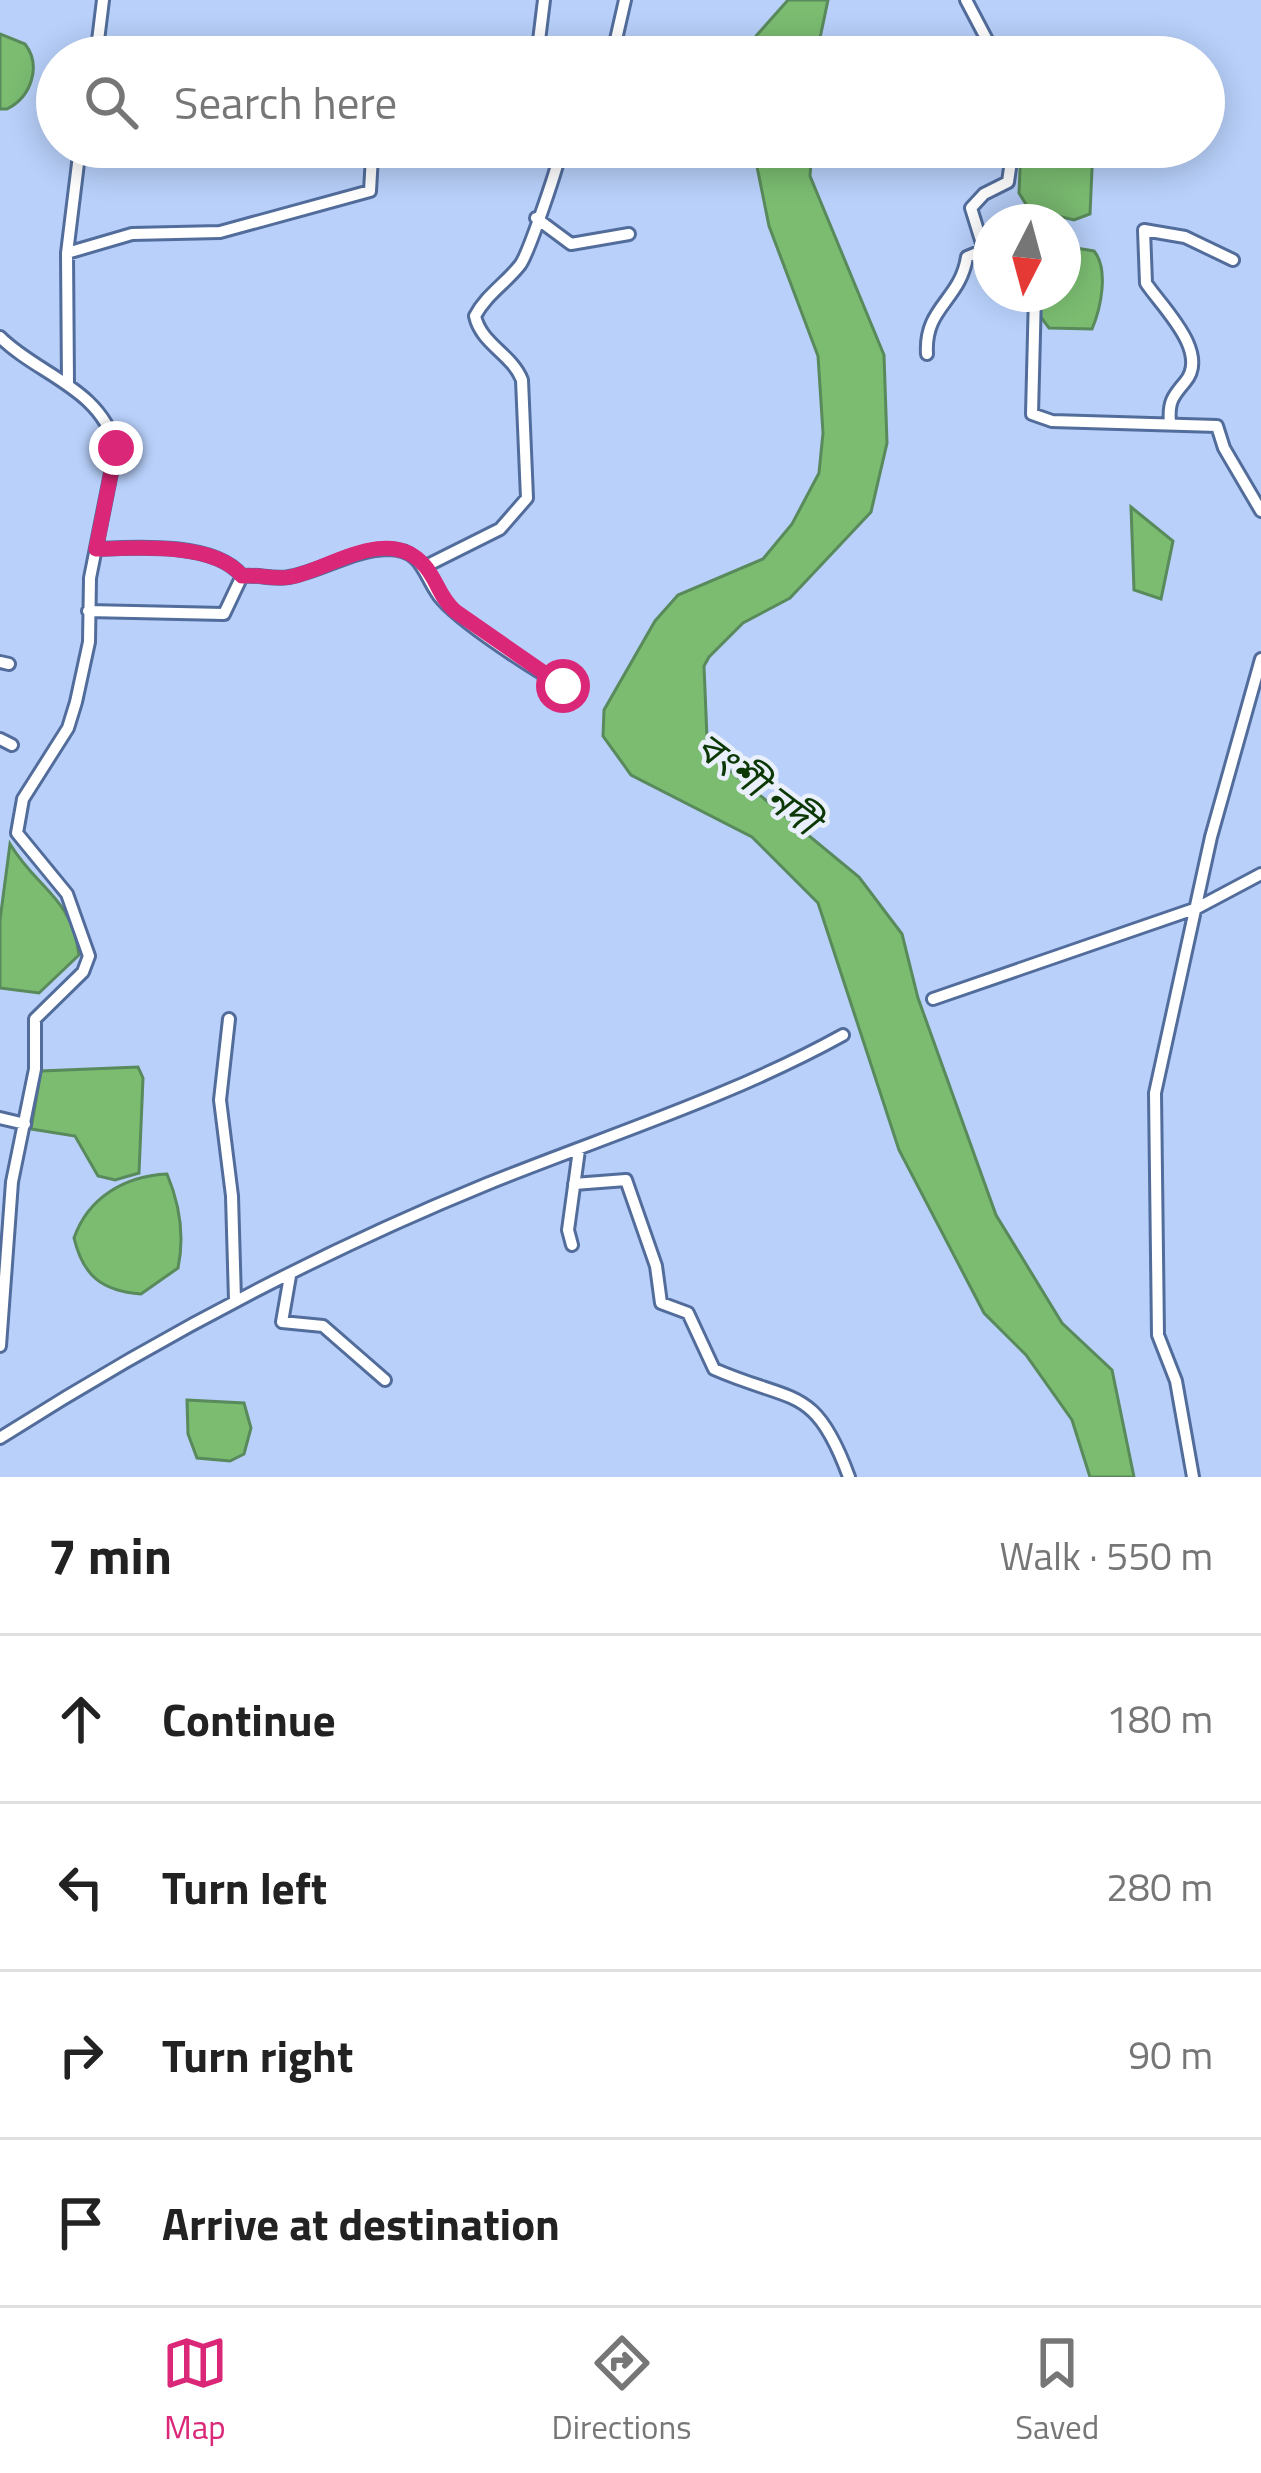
<!DOCTYPE html>
<meta charset="utf-8">
<style>
body{margin:0;font-family:"Titillium Web","Noto Sans Bengali",sans-serif;background:#f6f6f6;color:#222}
.compass{position:absolute;left:973px;top:204px;width:108px;height:108px;border-radius:50%;background:#fff;box-shadow:0 6px 30px #0003;rotate:186deg}
.stop{position:absolute;width:36px;height:36px;margin:-27px;border:9px solid #db2777;border-radius:50%;background:#fff}
.stop.end{background:#db2777;border-color:#fff;box-shadow:0 3px 12px #0008}
.list{margin:0;padding:0;list-style:none}
h2{display:flex;justify-content:space-between;align-items:center;height:156px;margin:0;padding:0 48px;font-size:51px}
h2 small{font-size:39px;font-weight:400;color:#767676}
.list li{display:grid;grid-template-columns:78px 1fr auto;gap:36px;align-items:center;box-sizing:border-box;height:168px;padding:0 48px;border-top:3px solid #e0e0e0}
.list b{display:block;font-size:45px;white-space:nowrap}
.list em{font-size:39px;font-style:normal;color:#767676}
.icon{flex:none;width:66px;height:66px;fill:none;stroke:currentColor;stroke-width:2;stroke-linecap:round;stroke-linejoin:round}
.map{position:relative;flex:none;width:1261px;height:1477px;overflow:hidden}
.search{position:absolute;background:#fff;box-shadow:0 6px 30px #0003;left:36px;right:36px;top:36px;height:132px;display:flex;align-items:center;gap:30px;box-sizing:border-box;padding:0 42px;border-radius:66px;color:#767676;font-size:45px}
.sheet{height:828px;background:#fff}
nav{display:flex;justify-content:space-around;align-items:center;box-sizing:border-box;height:168px;border-top:3px solid #e0e0e0;background:#fff;font-size:33px;color:#767676}
nav a{display:grid;justify-items:center;gap:6px}
nav .on{color:#db2777}
.map>svg:first-child{display:block}
.water{fill:#7bbc71;stroke:#598a5b;stroke-width:3}
.lines{fill:none;stroke-linecap:round;stroke-linejoin:round}
.minor-casing{stroke:#526d9b;stroke-width:16}
.minor{stroke:#fff;stroke-width:10}
.route{stroke:#db2777;stroke-width:15}
.labels{text-anchor:middle;dominant-baseline:central;stroke-width:9;stroke-linejoin:round;paint-order:stroke}
.water-label{font-size:39px;font-style:italic;fill:#0b3804;stroke:#eaf0fb}
</style>
<div class="map">
<svg width="1261" height="1477" viewBox="0 0 1261 1477">
<rect width="100%" height="100%" fill="#b8d0fa"/>
<path class="water" d="M788 0H828L816 57H749L756 36Z
M0 34 25 44C42 66 31 97 7 109H0Z
M753 147H812L810 176 884 355 887 443 871 512 790 598 743 623 709 657 704 666 707 738 722 764 859 877 902 934 918 998 996 1215 1062 1323 1112 1370 1134 1477H1090L1072 1420 1026 1355 984 1313 899 1150 818 903 752 837 631 775 603 736 604 710 655 621 678 595 763 559 792 524 819 473 823 433 818 356 769 226Z
M1021 147H1093L1090 214 1074 220 1029 209 1019 193Z
M1063 246 1094 251C1109 269 1101 308 1092 329L1049 328 1040 316V294H1063Z
M1131 507 1173 541 1161 599 1134 590Z
M10 844C37 889 72 897 79 955L39 993 0 988V920Z
M138 1067 143 1078 139 1173 115 1180 98 1176 75 1136 31 1129 41 1071Z
M167 1174C180 1205 185 1235 178 1268L141 1294C102 1291 83 1276 74 1238 88 1198 124 1176 167 1174Z
M187 1400 244 1403 251 1428 244 1454 230 1461 197 1458 188 1434Z"/>
<g class="lines">
<g class="minor-casing">
<path id="minor" d="M966 0 996 57
M96 57 103 0
M537 57 544 0
M612 57 625 0
M536 218 571 244 629 234
M67 253 132 234 220 232 370 191 372 156
M991 254 984 250 971 208 984 194 1008 182 1013 147
M1035 294 1032 414 1052 421 1217 426 1224 448 1261 511
M0 337C38 375 101 388 116 448L90 578 89 642 76 702 68 728 23 799 17 833 67 894 89 956 83 972 35 1019V1069L12 1182 0 1346
M927 354C924 307 960 301 967 257L984 250
M68 383 67 253 80 147
M1170 423C1168 402 1173 396 1185 382 1211 352 1160 305 1146 283L1144 230 1185 237 1233 260
M96 549C137 547 215 542 242 576
M426 566 500 529 527 498 522 380C512 354 481 344 475 316 486 295 506 283 520 265 528 255 561 159 561 147
M88 611 224 614 242 576C258 574 274 580 289 577 323 571 351 550 388 549 422 549 423 574 439 596 458 621 539 673 569 689
M0 662 9 664
M0 739 12 745
M933 999 1197 908 1261 874
M229 1019 220 1100 232 1196 235 1300
M0 1118 25 1124
M574 1184 626 1180 656 1266 661 1303 688 1313 714 1369C794 1404 815 1384 849 1477
M572 1245 568 1230 579 1150
M290 1276 282 1322 323 1326 385 1380
M0 1438C154 1340 318 1253 487 1184 606 1136 731 1097 843 1035
M1193 1477 1176 1381 1158 1335 1155 1093 1211 837 1261 659"/>
</g>
<use href="#minor" class="minor"/>
</g>
<g class="lines">
<path class="route" d="M116 448 96 549C138 548 215 542 242 576 258 574 274 580 290 577 328 570 388 524 424 565 437 579 439 597 455 611L563 686"/>
</g>
<g class="labels">
<g class="water-label">
<text transform="translate(758 783) rotate(37)">বংশী নদী</text>
</g>
</g>
</svg>
<svg class="compass" viewBox="-18 -18 36 36"><path d="M0-13l5 13h-10z" fill="#e53935"/><path d="M0 13l5-13h-10z" fill="#767676"/></svg>
<div class="stop" style="left:563px;top:686px"></div>
<div class="stop end" style="left:116px;top:448px"></div>
<div class="search"><svg class="icon" aria-label="search" viewBox="0 0 24 24"><circle cx="10" cy="10" r="6"/><path d="M15 15l6 6"/></svg>Search here</div>
</div>
<section class="sheet">
<h2>7 min<small>Walk · 550 m</small></h2>
<ul class="list">
<li><svg class="icon" aria-label="ahead" viewBox="0 0 24 24"><path d="M12 20V5M6 11l6-6 6 6"/></svg><div><b>Continue</b></div><em>180 m</em></li>
<li><svg class="icon" aria-label="left" viewBox="0 0 24 24"><path d="M17 20v-9H6M10 6l-5 5 5 5"/></svg><div><b>Turn left</b></div><em>280 m</em></li>
<li><svg class="icon" aria-label="right" viewBox="0 0 24 24"><path d="M7 20v-9h11M14 6l5 5-5 5"/></svg><div><b>Turn right</b></div><em>90 m</em></li>
<li><svg class="icon" aria-label="arrive" viewBox="0 0 24 24"><path d="M6 21V4h12l-3 4 3 4H6"/></svg><div><b>Arrive at destination</b></div></li>
</ul>
</section>
<nav>
<a class="on"><svg class="icon" aria-label="map" viewBox="0 0 24 24"><path d="M3 6l6-2 6 2 6-2v14l-6 2-6-2-6 2zM9 4v14M15 6v14"/></svg>Map</a>
<a><svg class="icon" aria-label="directions" viewBox="0 0 24 24"><path d="M12 3l9 9-9 9-9-9zM9 14v-3h6M13 9l2 2-2 2"/></svg>Directions</a>
<a><svg class="icon" aria-label="saved" viewBox="0 0 24 24"><path d="M7 4h10v16l-5-4-5 4z"/></svg>Saved</a>
</nav>
